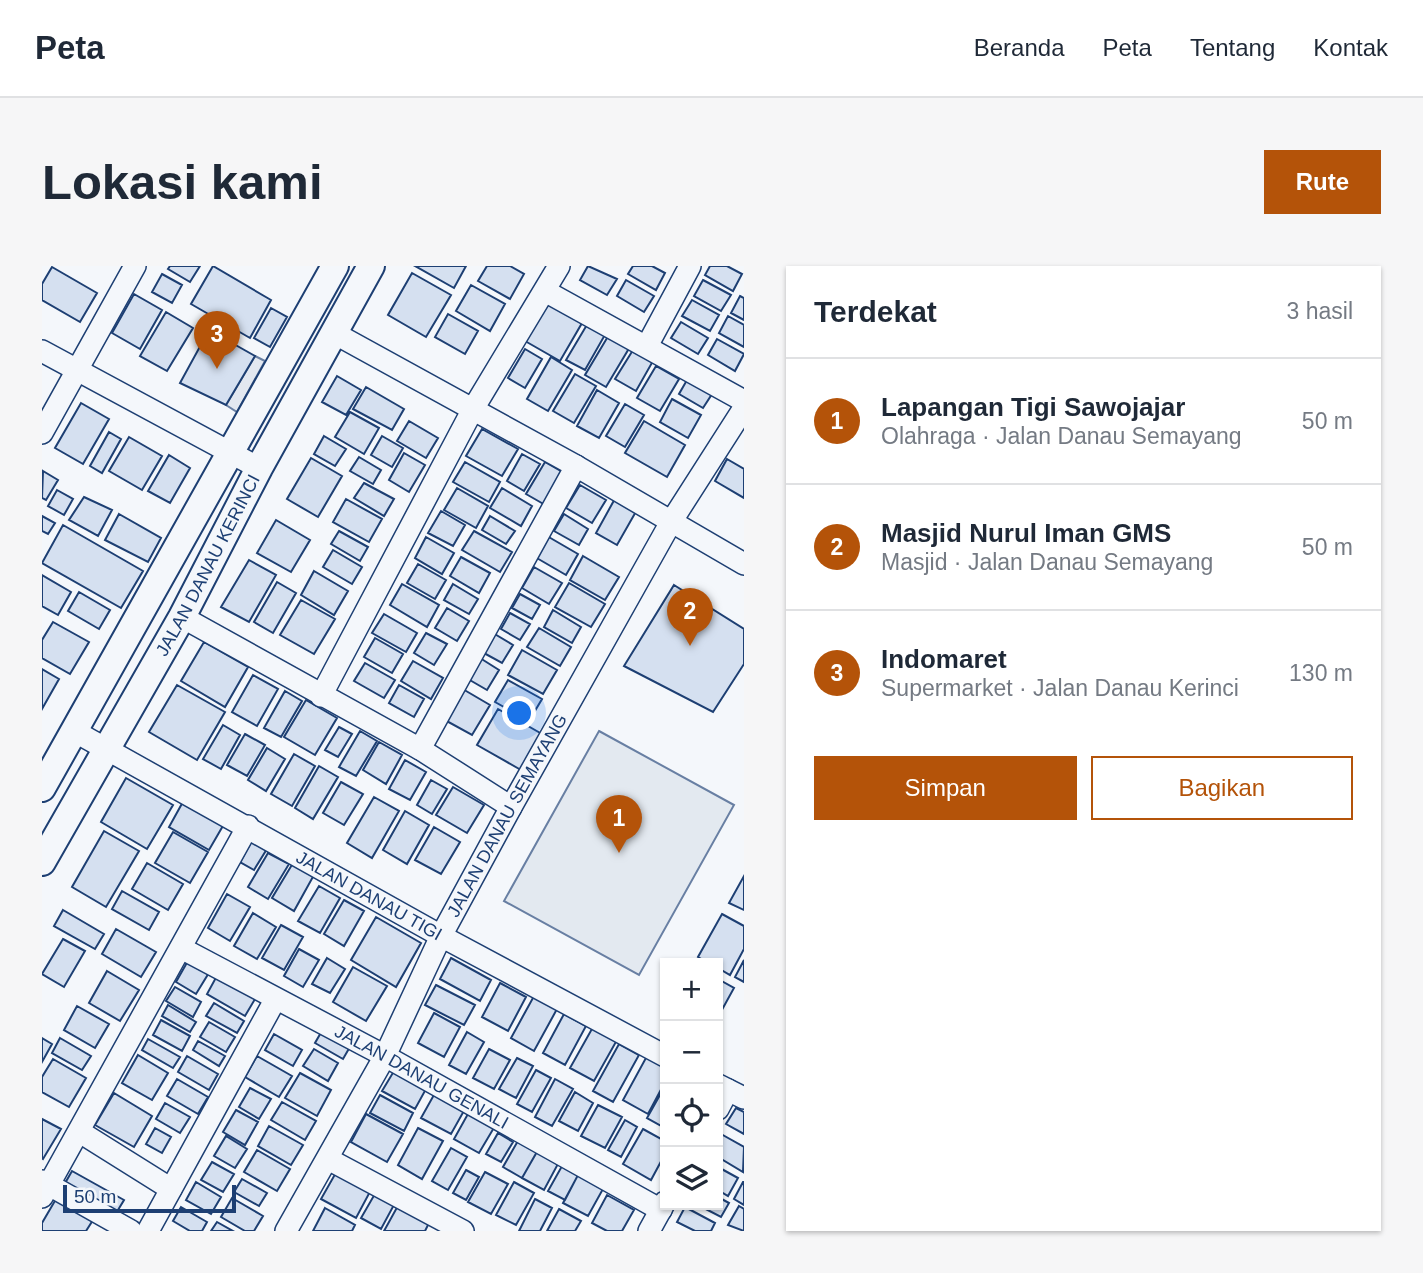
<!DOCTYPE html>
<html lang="id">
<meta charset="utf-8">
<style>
body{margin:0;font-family:Arial,sans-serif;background:#f6f6f7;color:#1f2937}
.controls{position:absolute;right:21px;bottom:21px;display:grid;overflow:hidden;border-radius:0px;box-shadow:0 2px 5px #0004}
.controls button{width:63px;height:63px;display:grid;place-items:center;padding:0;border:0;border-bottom:2px solid #e0e1e3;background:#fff;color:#1f2937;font:35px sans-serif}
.scale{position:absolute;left:21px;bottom:18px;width:173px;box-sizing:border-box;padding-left:7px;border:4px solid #1d3f73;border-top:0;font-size:19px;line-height:24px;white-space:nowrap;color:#1d3f73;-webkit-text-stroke:5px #f4f7fb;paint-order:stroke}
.you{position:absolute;left:478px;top:448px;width:24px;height:24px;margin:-18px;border:5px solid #fff;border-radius:50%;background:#1a73e8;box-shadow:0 0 0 10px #1a73e833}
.badge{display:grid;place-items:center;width:46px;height:46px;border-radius:50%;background:#b45309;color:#fff;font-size:23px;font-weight:700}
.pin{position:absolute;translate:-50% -58px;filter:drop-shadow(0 2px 4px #0008)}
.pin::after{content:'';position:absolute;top:37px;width:24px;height:21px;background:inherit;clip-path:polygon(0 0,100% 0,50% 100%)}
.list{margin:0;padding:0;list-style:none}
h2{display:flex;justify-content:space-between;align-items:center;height:91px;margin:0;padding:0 28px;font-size:30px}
h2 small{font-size:23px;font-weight:400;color:#747a83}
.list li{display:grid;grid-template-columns:46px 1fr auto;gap:21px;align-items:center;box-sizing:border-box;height:126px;padding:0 28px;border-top:2px solid #e0e1e3}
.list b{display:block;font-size:26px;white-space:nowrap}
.list p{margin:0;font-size:23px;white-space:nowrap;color:#747a83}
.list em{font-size:23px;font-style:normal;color:#747a83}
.actions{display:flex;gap:14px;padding:21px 28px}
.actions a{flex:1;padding:16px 0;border:2px solid #b45309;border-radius:0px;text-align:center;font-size:24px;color:#b45309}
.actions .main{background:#b45309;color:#fff}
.icon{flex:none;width:38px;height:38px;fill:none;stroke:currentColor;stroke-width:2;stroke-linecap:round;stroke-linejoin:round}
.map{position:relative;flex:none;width:702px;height:965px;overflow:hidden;border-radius:0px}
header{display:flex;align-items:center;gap:42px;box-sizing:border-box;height:98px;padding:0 35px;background:#fff;border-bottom:2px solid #e0e1e3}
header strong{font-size:33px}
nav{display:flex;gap:38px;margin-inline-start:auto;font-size:24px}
.intro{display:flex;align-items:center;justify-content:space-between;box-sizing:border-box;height:168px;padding:0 42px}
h1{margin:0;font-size:49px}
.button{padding:18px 32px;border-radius:0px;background:#b45309;color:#fff;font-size:24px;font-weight:700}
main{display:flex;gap:42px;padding:0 42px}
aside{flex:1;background:#fff;border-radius:0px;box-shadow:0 2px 5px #0004}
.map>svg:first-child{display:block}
.pitch{fill:#e3e9f0;stroke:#687fa3;stroke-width:2}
.parking{fill:#e3e8f0;stroke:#687fa3;stroke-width:2}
.building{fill:#d5e0f0;stroke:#1d3f73;stroke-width:2}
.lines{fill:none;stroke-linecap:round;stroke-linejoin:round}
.minor-casing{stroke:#1d3f73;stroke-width:24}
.tertiary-casing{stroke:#1d3f73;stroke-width:30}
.minor{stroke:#f4f7fb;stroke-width:21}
.tertiary{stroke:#f4f7fb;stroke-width:26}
.labels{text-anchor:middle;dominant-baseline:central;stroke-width:5;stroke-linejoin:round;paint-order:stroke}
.street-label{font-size:18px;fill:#1d3f73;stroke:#f4f7fb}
</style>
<header>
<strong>Peta</strong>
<nav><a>Beranda</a><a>Peta</a><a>Tentang</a><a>Kontak</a></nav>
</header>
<div class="intro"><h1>Lokasi kami</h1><a class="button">Rute</a></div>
<main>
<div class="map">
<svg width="702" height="965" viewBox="0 0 702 965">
<rect width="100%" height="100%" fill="#f4f7fb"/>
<path class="pitch" d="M557 465 692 539 597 709 462 635Z"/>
<path class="parking" d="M213 90 223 95 195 146 184 139Z"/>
<path class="building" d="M128 0H158L148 16 126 3Z
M171 0 229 34 208 72 149 38Z
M373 0H424L412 22Z
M445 0H468L482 8 468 33 436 15Z
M546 0 575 13 565 29 538 14Z
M591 0H610L623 7 614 24 586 8Z
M668 0H685L700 8 691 25 663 9Z
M10 1 55 27 38 56 0 34V18Z
M370 7 409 29 384 71 346 49Z
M120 8 140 19 130 37 110 26Z
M584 14 612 30 602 46 575 30Z
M661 14 689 29 679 45 652 30Z
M429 19 463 38 448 65 414 45Z
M92 28 120 44 98 83 70 67Z
M698 30 702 32V54L689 47Z
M650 34 677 49 668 65 640 50Z
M505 37 540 57 518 95 483 75Z
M229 42 245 51 228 81 212 72Z
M124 46 151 62 125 105 98 90Z
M406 48 436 65 423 88 393 71Z
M686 50 702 59V81L677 67Z
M639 56 666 72 656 88 629 72Z
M546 57 564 67 543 104 524 94Z
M167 64 213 90 184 139 138 117Z
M568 67 589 79 564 121 543 109Z
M675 73 702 88 693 105 666 89Z
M483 83 500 93 483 122 466 112Z
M591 84 611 95 594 125 573 113Z
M509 91 530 104 506 145 485 133Z
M614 100 637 113 618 145 595 132Z
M533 108 554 120 532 157 511 145Z
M295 110 319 124 304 149 280 136Z
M645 114 670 128 661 142 637 128Z
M324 121 362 143 350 164 311 143Z
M555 124 577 137 557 172 535 160Z
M630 133 659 149 646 172 618 156Z
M39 137 67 153 41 198 13 182Z
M583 138 602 149 583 181 564 170Z
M308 146 337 162 322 188 293 171Z
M367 155 396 172 384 192 355 175Z
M602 155 643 179 625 211 583 187Z
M440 163 476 183 460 210 424 190Z
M67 166 79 173 60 207 48 200Z
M282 170 304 183 293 200 272 188Z
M340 170 361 182 350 201 329 189Z
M87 171 120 190 100 224 67 205Z
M362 187 383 199 367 226 347 214Z
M480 188 498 198 482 225 465 215Z
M127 189 148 202 128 237 106 225Z
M317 191 339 204 331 218 308 205Z
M269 192 300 210 276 251 245 233Z
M685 193 702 203V232L673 215Z
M423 196 458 216 447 236 411 216Z
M503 196 524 208 505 240 484 228Z
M1 205 16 214 4 234 0 232Z
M322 217 352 233 342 250 312 232Z
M538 219 564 234 550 257 524 242Z
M415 222 446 240 434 262 402 244Z
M460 222 490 240 479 260 448 242Z
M15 224 31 233 22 249 6 240Z
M575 229 596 242 575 279 554 267Z
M42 231 70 244 56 270 27 254Z
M304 233 340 253 327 276 291 256Z
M399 245 423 259 411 280 386 267Z
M77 248 119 272 106 296 63 274Z
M522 248 546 263 537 279 512 265Z
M0 250 13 257 6 268 0 265Z
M448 250 473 265 464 278 440 264Z
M234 254 268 274 249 306 215 287Z
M21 259 101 305 79 342 0 297Z
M297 265 326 281 318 295 289 278Z
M432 265 470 286 458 306 420 284Z
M505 270 536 288 524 309 493 291Z
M384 271 412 287 400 308 373 292Z
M291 284 320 301 310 318 281 301Z
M541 290 577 311 563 334 528 314Z
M419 291 448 307 437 327 408 310Z
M207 294 234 309 207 356 179 341Z
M376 298 404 314 393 333 365 317Z
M492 301 520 317 507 338 480 322Z
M272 305 306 325 292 349 259 329Z
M0 309 29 326 16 349 0 340Z
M235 316 254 327 231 367 212 356Z
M527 317 563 338 549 361 513 341Z
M360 318 397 339 385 361 348 339Z
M411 318 436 333 427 348 402 334Z
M632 319 702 363V398L671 446 582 400Z
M37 326 68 344 57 363 26 345Z
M478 328 498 339 490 353 470 342Z
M259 334 293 353 272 388 238 369Z
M405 342 427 355 415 375 393 362Z
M511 344 539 361 530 377 502 361Z
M468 347 488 358 478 374 459 363Z
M342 348 375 367 364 386 330 367Z
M11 356 47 376 28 408 0 392V374Z
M497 362 529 381 518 400 485 381Z
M384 367 405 378 392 399 372 387Z
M451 367 471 379 460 397 440 386Z
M333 372 361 388 350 407 322 391Z
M162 376 206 401 183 441 139 415Z
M480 384 515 404 501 428 466 409Z
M438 392 457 404 445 424 426 413Z
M371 395 401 412 389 433 359 415Z
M323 397 353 414 342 432 312 415Z
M0 403 17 413 0 443Z
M211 409 236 423 215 460 190 446Z
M466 414 500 433 487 455 453 436Z
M135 419 183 446 155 494 107 466Z
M357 419 382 433 372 451 347 437Z
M419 422 448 439 430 469 401 453Z
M243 425 260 435 239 471 222 462Z
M264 434 295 452 273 489 242 471Z
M456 443 500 468 479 504 435 479Z
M181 459 198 469 179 503 161 493Z
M297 461 310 468 296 491 283 484Z
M318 465 335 475 314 510 297 501Z
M203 468 223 479 205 510 185 499Z
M337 476 360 489 344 518 321 504Z
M225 482 243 493 224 525 206 514Z
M252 488 273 500 250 540 229 528Z
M363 494 384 506 368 534 347 523Z
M277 500 296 511 271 553 253 542Z
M84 512 131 539 105 583 59 556Z
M389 514 405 523 390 548 375 539Z
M299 516 321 528 302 559 281 547Z
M411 521 442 539 425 567 394 549Z
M332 531 357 545 330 592 305 577Z
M142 534 182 558 167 584 127 561Z
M363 545 387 559 365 598 341 584Z
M392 561 418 576 399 608 373 594Z
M62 565 97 585 64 641 30 621Z
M131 566 166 586 148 617 113 597Z
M213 569 228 578 212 604 198 596Z
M226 587 247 598 226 633 206 621Z
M105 597 141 618 126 644 90 623Z
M251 597 272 609 252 645 230 632Z
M702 610V644L687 637Z
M277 620 298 632 278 667 256 655Z
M80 625 117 646 107 664 70 643Z
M185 628 208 641 188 675 166 662Z
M302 634 322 645 302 680 282 668Z
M21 644 62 668 53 683 12 660Z
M211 647 234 661 215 693 192 680Z
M680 648 702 660V683L688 709 676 702V697H666L656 691Z
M334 651 379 677 354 721 309 694Z
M239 659 261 671 242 704 220 692Z
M74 663 114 686 99 711 60 688Z
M21 673 43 685 22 721 0 708Z
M257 683 277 694 261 721 242 710Z
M285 692 303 703 288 727 270 718Z
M409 692 449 714 438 735 398 713Z
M147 693 168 705 154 728 134 716Z
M702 694V716L693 711Z
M311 701 345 720 324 755 291 736Z
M65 705 97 724 78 755 47 737Z
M177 706 216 728 203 750 165 728Z
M676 713 692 722 676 751Z
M458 717 484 731 466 765 440 751Z
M394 719 433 739 422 759 383 739Z
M133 721 159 736 151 751 124 735Z
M492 730 515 743 492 785 469 772Z
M172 737 202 755 195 767 164 750Z
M126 739 154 756 148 766 120 750Z
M35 740 67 758 53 782 22 764Z
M392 747 418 761 402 791 376 777Z
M522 748 544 760 523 799 501 787Z
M119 754 148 770 140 785 111 769Z
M167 756 193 771 184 786 158 771Z
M551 761 575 774 552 815 528 802Z
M281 763 309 779 301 793 273 777Z
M425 766 442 776 424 808 407 799Z
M232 768 260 784 251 800 223 784Z
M0 772 10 778 0 796Z
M18 772 49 790 40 804 10 787Z
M106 773 138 791 131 802 100 784Z
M156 775 183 790 177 800 151 784Z
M577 778 597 789 571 836 551 825Z
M272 783 296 797 286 815 261 800Z
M447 783 468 794 452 823 431 812Z
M96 789 126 807 110 834 80 817Z
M145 790 176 808 167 824 136 806Z
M215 790 250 810 237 831 203 811Z
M605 790 623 800V816L606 848 581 834Z
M475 792 491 800 474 832 457 823Z
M11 793 44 812 27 841 0 826V811Z
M494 804 509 812 490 846 475 838Z
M352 805 384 823 373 843 340 825Z
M258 807 289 824 275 850 243 832Z
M135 813 166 831 156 848 125 830Z
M513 813 531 823 510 860 493 851Z
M623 820V862L605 852Z
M208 822 229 833 217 853 197 841Z
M533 826 551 837 536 865 517 855Z
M72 827 110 850 92 881 53 859Z
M393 827 423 843 409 868 379 852Z
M338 829 371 847 362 865 328 847Z
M240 836 274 855 263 874 229 854Z
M123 837 148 851 138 867 114 853Z
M556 839 580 851 563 882 539 870Z
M694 842 702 846V868L684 858Z
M194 844 216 856 203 879 181 866Z
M427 846 453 860 437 887 412 873Z
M324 848 361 868 345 896 309 876Z
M0 853 19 863 1 893 0 892Z
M583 854 595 861 579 891 566 884Z
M227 860 261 879 249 899 216 880Z
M113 862 129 871 120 887 104 878Z
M376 862 401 875 380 913 356 899Z
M601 863 623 875V888L609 914 581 898Z
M456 867 471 876 459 896 444 888Z
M679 868 702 881 701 906 676 891Z
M184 870 205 883 193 902 172 890Z
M477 873 496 884 480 912 461 901Z
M409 882 425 891 406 924 390 915Z
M215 884 248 903 235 925 202 906Z
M496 884 517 896 502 924 480 912Z
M170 896 192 908 181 926 159 914Z
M520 900 536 909 523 934 506 925Z
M676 901 696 912 686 930 676 924Z
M296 903 330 922 314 952 279 933Z
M424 904 437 911 424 934 411 927Z
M30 905 82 934 73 949 22 919Z
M443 906 466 918 449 948 426 936Z
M536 909 561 923 546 950 521 937Z
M200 913 225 927 217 940 192 926Z
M154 916 179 931 169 948 144 934Z
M472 916 492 927 474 959 454 949Z
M701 916H702V939L692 933Z
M334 926 353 937 339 963 319 952Z
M565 929 592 944 580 965H565L550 957Z
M676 931 687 937 679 951 656 939H676Z
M190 932 221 950 212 965H203L179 951Z
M14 933 51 954 44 965H0V957Z
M493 933 510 942 498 965H477Z
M358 936 389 953 383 965H342Z
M697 940 702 943V965L686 959Z
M139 941 165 956 160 965H148L131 955Z
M643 941 673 957 669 965H653L635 956Z
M283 942 313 959 310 965H271Z
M517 943 539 955 533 965H505Z
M175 956 191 965H169Z"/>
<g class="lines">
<g class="minor-casing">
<g id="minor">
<path d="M503 25 702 135"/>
<path d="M292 67 534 200 702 298"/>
<path d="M605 80 648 0"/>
<path d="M0 85 217 202"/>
<path d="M0 167 93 0"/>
<path d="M140 351 378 483 469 541"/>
<path d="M279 430 431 143 517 0"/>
<path id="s1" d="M32 465 399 670 623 790"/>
<path d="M378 483 534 200"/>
<path id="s2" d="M139 682 343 790 619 944"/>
<path d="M676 819 702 832"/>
<path d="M676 843 686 824"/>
<path d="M38 866 129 923"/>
<path d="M286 893 421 965"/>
<path d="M0 915 89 965"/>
<path d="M0 931 206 560"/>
<path d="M106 965 233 734"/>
<path id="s3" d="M244 965 343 790 399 670 469 541 629 256 702 142"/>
<path d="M607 965 623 936"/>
</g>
</g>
<g class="tertiary-casing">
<g id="tertiary">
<path d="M0 522 293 0"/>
<path id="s4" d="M0 596 140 351 217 202 329 0"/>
</g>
</g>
<use href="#minor" class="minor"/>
<use href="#tertiary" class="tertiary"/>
</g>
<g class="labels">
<g class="street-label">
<text stroke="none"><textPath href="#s4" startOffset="340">JALAN DANAU KERINCI</textPath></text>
<text stroke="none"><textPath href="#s3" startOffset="471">JALAN DANAU SEMAYANG</textPath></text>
<text stroke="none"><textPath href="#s1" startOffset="338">JALAN DANAU TIGI</textPath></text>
<text stroke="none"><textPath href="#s2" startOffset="273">JALAN DANAU GENALI</textPath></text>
</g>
</g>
</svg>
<div class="controls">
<button>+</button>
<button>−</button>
<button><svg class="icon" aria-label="locate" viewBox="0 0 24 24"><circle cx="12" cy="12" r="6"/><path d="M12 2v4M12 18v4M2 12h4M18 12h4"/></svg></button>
<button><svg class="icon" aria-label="layers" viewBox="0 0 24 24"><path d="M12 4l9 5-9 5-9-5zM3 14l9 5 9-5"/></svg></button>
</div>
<div class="scale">50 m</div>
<div class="you"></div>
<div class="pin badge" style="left:577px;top:587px">1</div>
<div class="pin badge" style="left:648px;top:380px">2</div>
<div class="pin badge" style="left:175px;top:103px">3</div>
</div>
<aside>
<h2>Terdekat<small>3 hasil</small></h2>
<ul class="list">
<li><span class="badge">1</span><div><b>Lapangan Tigi Sawojajar</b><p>Olahraga · Jalan Danau Semayang</p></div><em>50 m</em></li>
<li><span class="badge">2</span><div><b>Masjid Nurul Iman GMS</b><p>Masjid · Jalan Danau Semayang</p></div><em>50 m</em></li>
<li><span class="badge">3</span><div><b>Indomaret</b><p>Supermarket · Jalan Danau Kerinci</p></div><em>130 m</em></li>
</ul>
<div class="actions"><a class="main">Simpan</a><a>Bagikan</a></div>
</aside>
</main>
